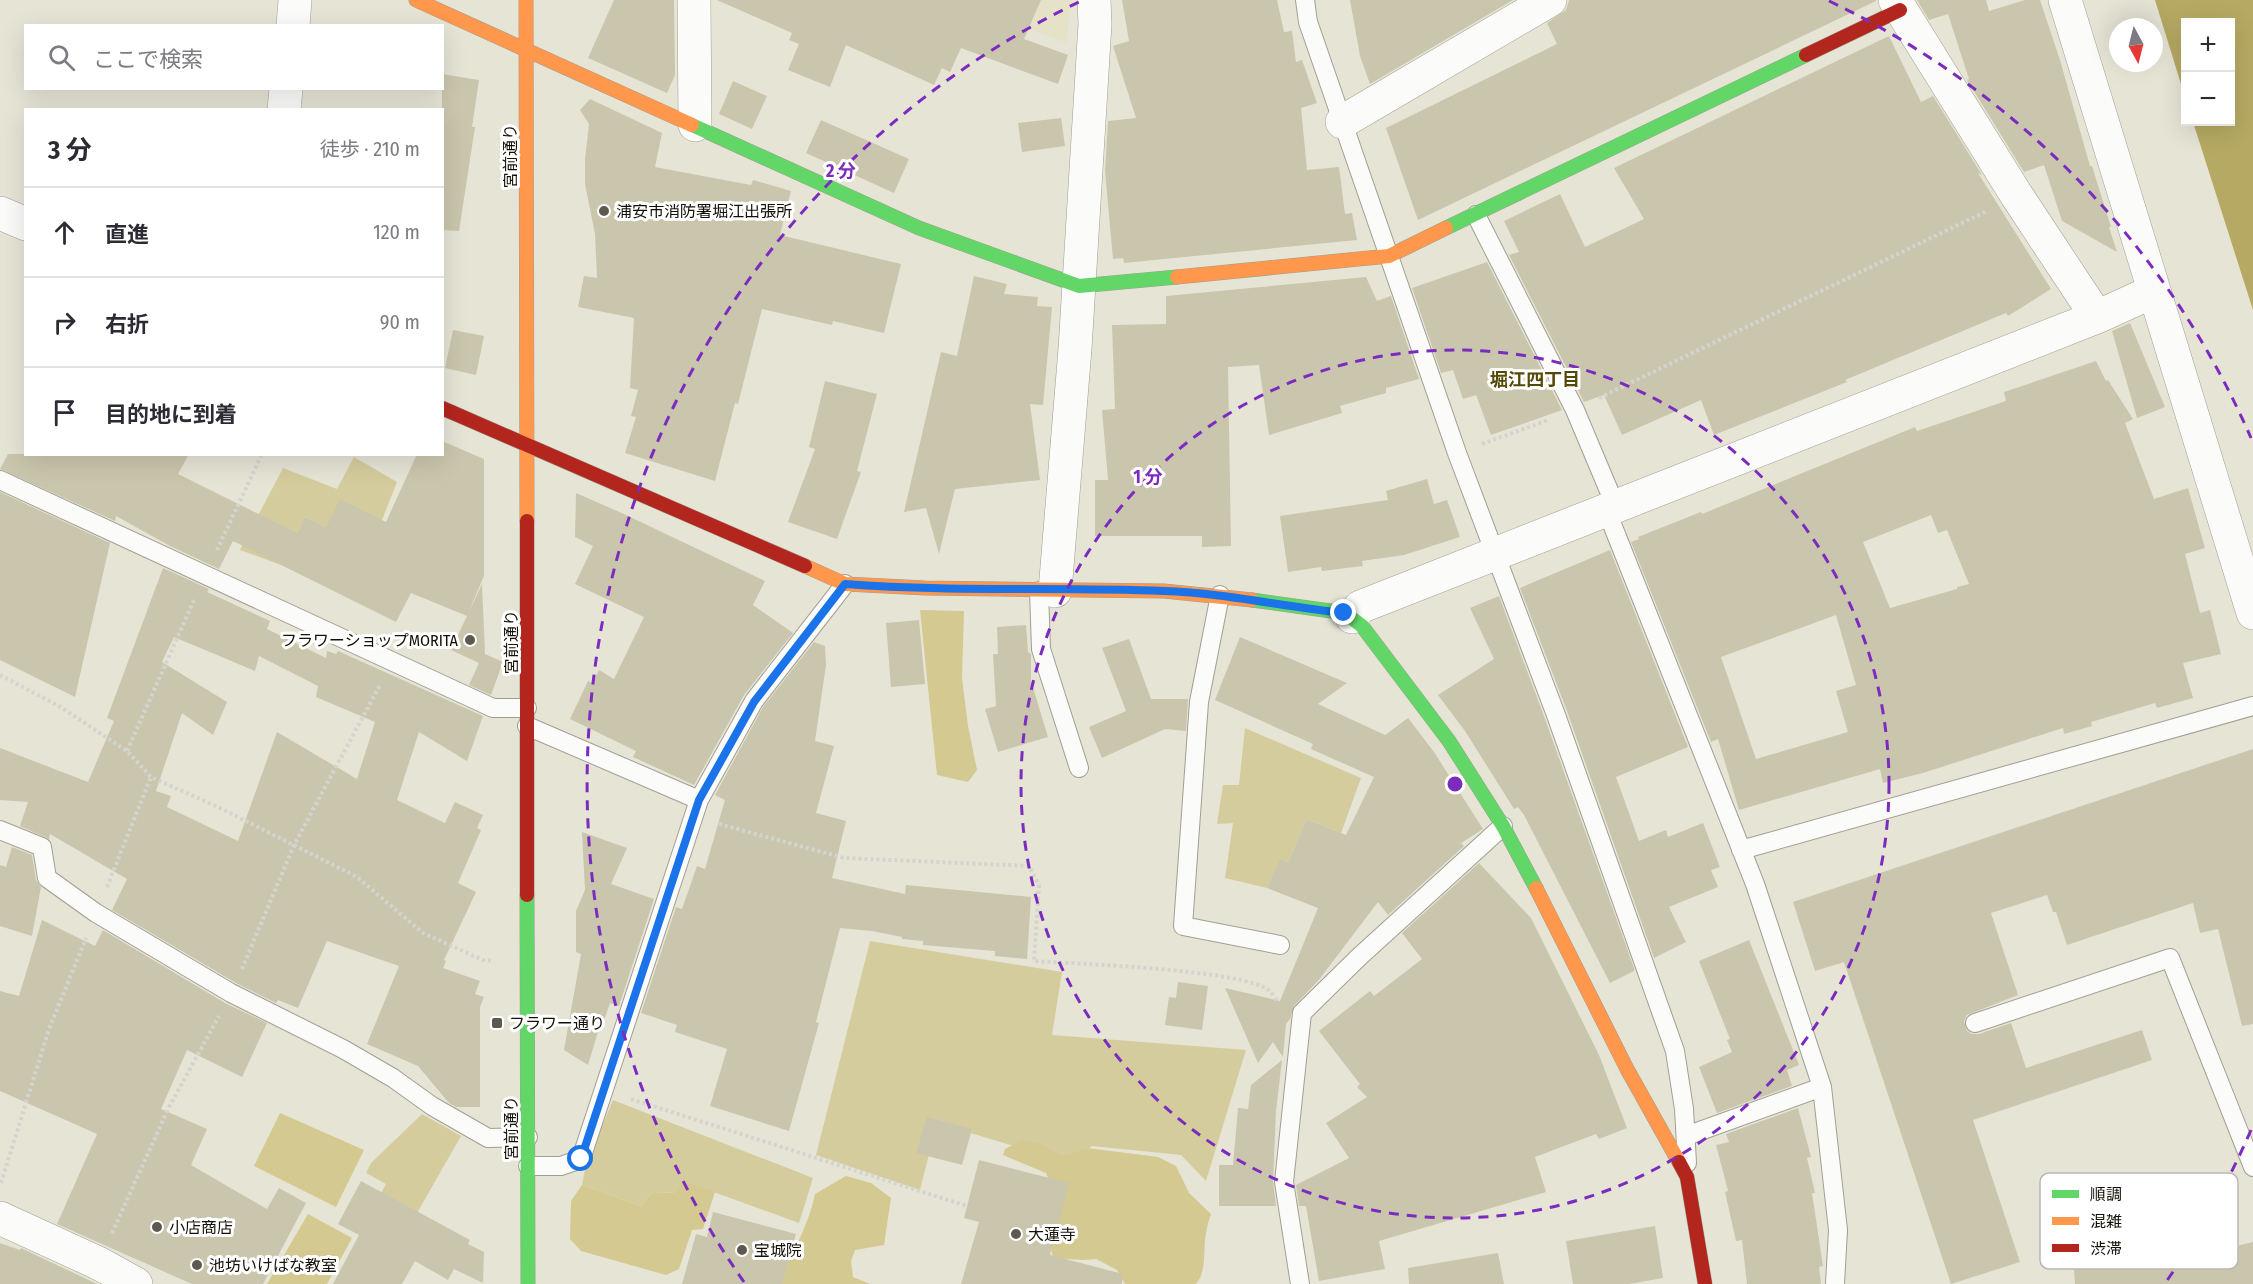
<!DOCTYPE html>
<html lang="ja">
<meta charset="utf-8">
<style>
body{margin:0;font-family:"Fira Sans Condensed","Noto Sans JP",sans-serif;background:#f2f2f3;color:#2b2b33}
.controls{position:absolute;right:18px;top:18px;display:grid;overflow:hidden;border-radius:0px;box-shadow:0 6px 24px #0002}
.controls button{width:54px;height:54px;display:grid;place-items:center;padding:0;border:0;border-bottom:2px solid #e1e1e2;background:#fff;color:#2b2b33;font:30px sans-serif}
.compass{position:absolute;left:2109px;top:18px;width:54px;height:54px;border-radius:50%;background:#fff;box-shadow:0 6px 24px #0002;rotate:173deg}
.stop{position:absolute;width:18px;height:18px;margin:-14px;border:4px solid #1a73e8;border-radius:50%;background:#fff}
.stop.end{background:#1a73e8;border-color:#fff;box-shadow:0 2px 6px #0008}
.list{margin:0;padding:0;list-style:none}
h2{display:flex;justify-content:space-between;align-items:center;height:78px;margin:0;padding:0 24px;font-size:26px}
h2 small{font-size:20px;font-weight:400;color:#7c7c81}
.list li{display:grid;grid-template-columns:39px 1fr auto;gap:18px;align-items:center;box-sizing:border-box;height:90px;padding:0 24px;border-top:2px solid #e1e1e2}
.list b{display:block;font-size:22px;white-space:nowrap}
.list em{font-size:20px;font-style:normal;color:#7c7c81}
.icon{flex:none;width:33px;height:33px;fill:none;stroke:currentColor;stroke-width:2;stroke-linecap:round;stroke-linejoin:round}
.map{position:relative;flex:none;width:2253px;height:1284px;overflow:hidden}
.search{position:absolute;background:#fff;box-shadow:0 6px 24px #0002;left:24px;top:24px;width:420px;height:66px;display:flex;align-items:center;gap:15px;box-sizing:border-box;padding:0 21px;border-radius:0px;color:#7c7c81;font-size:22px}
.panel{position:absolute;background:#fff;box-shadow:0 6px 24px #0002;left:24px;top:108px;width:420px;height:348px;border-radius:0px}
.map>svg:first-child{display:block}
.built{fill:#e6e2c8}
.green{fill:#d5cc9d}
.forest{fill:#d4c990}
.water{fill:#b6a963}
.building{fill:#cac6ad;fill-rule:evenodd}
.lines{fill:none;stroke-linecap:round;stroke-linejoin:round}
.lane-casing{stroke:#a19f93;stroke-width:20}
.street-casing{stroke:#a19f93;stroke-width:34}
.fast-casing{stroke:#a19f93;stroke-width:15}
.slow-casing{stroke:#a19f93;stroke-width:15}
.jam-casing{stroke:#a19f93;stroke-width:15}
.path{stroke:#d4d4cf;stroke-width:4;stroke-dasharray:3 3;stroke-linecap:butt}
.lane{stroke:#fbfbf9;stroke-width:18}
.street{stroke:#fbfbf9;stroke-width:33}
.fast{stroke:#63d668;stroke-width:14}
.slow{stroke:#ff974d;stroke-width:14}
.jam{stroke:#b3261e;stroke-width:14}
.route{stroke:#1a73e8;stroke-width:8}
.ring{fill:none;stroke:#7b2cbf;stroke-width:3;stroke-dasharray:10 8}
.poi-dot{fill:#5c5a4f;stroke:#fff;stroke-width:2}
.labels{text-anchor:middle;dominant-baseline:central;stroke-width:6;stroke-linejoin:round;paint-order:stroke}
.street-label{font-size:16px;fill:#121007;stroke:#fff}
.poi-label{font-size:16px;fill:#121007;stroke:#fff;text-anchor:start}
.neighbourhood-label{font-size:18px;font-weight:bold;fill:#554907;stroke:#fff}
.key{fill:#fff;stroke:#b8b7b5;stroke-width:1.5}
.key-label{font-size:16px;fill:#121007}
.centre{fill:#7b2cbf;stroke:#fff;stroke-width:3}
.ring-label{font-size:18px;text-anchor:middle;font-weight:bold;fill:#7b2cbf;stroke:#fff;stroke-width:6;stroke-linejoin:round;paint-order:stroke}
</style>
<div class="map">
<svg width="2253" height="1284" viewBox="0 0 2253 1284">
<rect width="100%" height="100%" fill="#e6e4d5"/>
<path class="built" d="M952 0H1070L1067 43Z"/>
<path class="green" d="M354 457 397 482 382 520 326 527 305 517 281 565 240 550 283 468 337 489Z
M1245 728 1361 778 1341 833 1306 819 1288 863 1280 860 1267 888 1225 878 1233 823 1217 824 1223 785H1239Z
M870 941 1062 972 1052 1035 1246 1050 1206 1181 1181 1155 1092 1146 1071 1163 937 1123 920 1190 816 1155Z
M613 1100 813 1178 799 1223 683 1181 676 1193 653 1192 641 1206 582 1185 586 1164Z
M422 1114 461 1136 417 1213 381 1193 386 1184 366 1173 371 1163Z"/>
<path class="forest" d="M920 610 964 611 962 678 968 726 977 770 968 782 937 775Z
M280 1113 364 1150 336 1207 254 1166Z
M1022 1140 1039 1143 1063 1156 1087 1148 1158 1157 1176 1166 1189 1193 1211 1214C1209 1220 1207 1226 1206 1233 1203 1248 1207 1272 1196 1284H1125L1117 1270 1096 1259 1083 1260 1053 1258 1051 1247 1053 1190 1046 1173 1003 1155 1005 1149Z
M846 1176 871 1183 891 1198 884 1245 855 1250 851 1261 853 1277 870 1284H776C791 1256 809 1225 815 1194Z
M683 1181 715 1192 703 1229 692 1230 679 1269 666 1275 581 1251 570 1239 571 1201 582 1185 641 1206 653 1192 675 1193Z
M308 1214 352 1238 327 1284H267Z"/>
<path class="water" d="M2155 0H2253V310L2193 122H2230V22H2186L2185 97Z"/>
<path class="building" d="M614 0H674L675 75 667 93 588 58Z
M717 0H1041L1024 39 1068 55 1058 84 961 48 950 72 942 68 934 85 846 45 830 87 788 70 799 44 789 40 792 33Z
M1122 0H1277L1284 32 1292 31 1296 62 1302 60 1317 103 1301 108 1307 170 1339 167 1345 214 1352 213 1357 240 1124 263 1123 258 1113 259 1105 171 1108 121 1136 118 1113 46 1129 41Z
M1350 0H1513L1370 84 1360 56Z
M1569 0H1876V1L1418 220 1386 128 1557 44 1547 23 1566 10Z
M1917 0H1986L1989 11 2025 0H2040L2060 60 2090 166H2092L2111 227H2109L2117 252 2062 221 2044 165 2024 172 1967 80 1969 79 1948 14 1929 20Z
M1889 36 1921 102 1933 96 1982 175 1978 173 2051 289 2008 316 2006 313 1845 380 1847 382 1714 435 1701 400 1622 435 1604 395 1584 402 1509 255 1519 252 1504 221 1560 194 1585 247 1644 219 1614 168Z
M442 74 479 80 472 127H475L459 231 442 230Z
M733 81 767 96 752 129 719 114Z
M590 99 662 133 655 167 751 185 753 180 791 191 780 235 901 264 884 333 833 321 832 325 762 309 738 404 735 403 715 481 625 453 636 417 631 416 638 390 630 388 634 318 578 307 584 276 597 278 595 234 585 184V159L589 124 580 110Z
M1061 118 1065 146 1022 152 1018 123Z
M821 120 909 159 894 193 806 153Z
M1487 262 1562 410 1491 435 1476 395 1463 399 1453 370 1441 373 1412 288Z
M974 276 1007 284 1004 294 1038 297 1037 306 1052 307 1043 405 1030 404 1040 480 955 489 939 554 926 508 904 512 941 352 957 356Z
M1366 277 1377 301 1391 296 1419 379 1386 388V393L1340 406 1342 413 1269 435 1259 365 1228 367 1231 546 1202 547V536H1095V480H1108L1102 410 1115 409 1112 325 1166 324V296Z
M2130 323 2165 407 2137 418 2112 331Z
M453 330 484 336 476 375 445 368Z
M2096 361 2106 381 2108 380 2133 419 2125 423 2154 499 2188 488 2205 548 2185 554 2200 613 2210 610 2221 654 2183 663 2193 698 2157 708 2155 703 2091 722 2092 726 2064 734 2063 728 1923 773 1883 783 1880 769 1739 810 1718 739 1711 742 1631 542 1639 539 1638 537 1701 512 1702 514 1915 427 1917 431 2006 401 2004 392ZM1931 515 1938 533 1947 530 1969 584 1957 587V589L1890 608 1863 542ZM1836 615 1856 685 1836 691 1848 732 1756 759 1721 657Z
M825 381 877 394 857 471 861 472 837 539 788 522 815 449 809 447Z
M442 441 484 459V576L467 616 411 593 396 622 233 541 219 569 170 546 116 516 115 521 0 469 8 454H189L178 474 297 533 305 517 326 527 340 499 386 522 417 454H442Z
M1427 479 1434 504 1447 500 1460 537 1404 555 1362 561 1363 566 1322 571 1321 567 1288 572 1280 516 1388 500 1386 491Z
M0 492 110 543 75 697 0 660Z
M576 493 626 515 765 581 753 605 793 633 744 695 694 785 633 757 636 751 570 719 588 681 592 683 599 670 614 679 644 617 575 584 593 546 575 537Z
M1610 550 1688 747 1616 777 1639 841 1666 830 1668 837 1703 823 1720 867 1711 870 1718 887 1669 907 1686 942 1654 958 1567 711 1520 588Z
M163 568 209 589 207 592 270 621 267 629 326 658 327 651 336 654 338 651 483 716 467 761 419 732 397 800 445 823 455 802 483 815 477 828 481 830 458 883 476 892 444 960 446 961 443 968 480 981 475 994 484 997 480 1007V1107H456L449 1103 418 1066 367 1044 399 966 327 941 298 1008 278 1000 276 1003 236 983 112 910 127 879 50 834 49 839 20 826 28 802 0 800V748L88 782 114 721 107 718ZM174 637 255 671 259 656 318 686 316 697 375 722 357 779 277 732 238 841 167 807 171 796 156 791 182 713 213 735 227 702 162 662Z
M482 584 485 654 503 662 491 695 469 685 479 663 451 650Z
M1499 596 1545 719 1634 968V971L1610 983 1524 815 1518 807 1514 809 1465 731 1438 695 1494 659 1470 608Z
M919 620 925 684 891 687 886 623Z
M1026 625 1028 652 1031 654V681L1048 737 998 752 985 709 996 706 993 654H998L997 627Z
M1240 637 1347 683 1318 704 1385 735 1408 718 1434 752 1483 829 1461 843 1464 846 1388 915 1378 902 1318 981 1294 1006 1290 1019 1286 1024 1283 1057 1273 1042 1258 1063 1225 988 1280 1001 1318 908 1267 888 1280 859 1288 863 1306 819 1346 835 1374 777 1311 749 1313 744 1215 700Z
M1129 639 1151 699H1188L1186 731 1165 729 1102 758 1089 727 1126 711 1102 648Z
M814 642 825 646 826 665 815 741 834 746 816 813 846 821 832 878 905 894 906 885 1031 897 1027 959 995 956V951L923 945V941L902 939V937L872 931 840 928 816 1022 819 1023 789 1131 710 1106 727 1049 675 1032 677 1025 641 1013 676 907 682 909 697 866 705 869 725 800 715 795 763 707Z
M2253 749V1024L2242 1026 2218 929 2200 933 2193 903 2067 945 2056 912H2053L2047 895 1991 913 2018 995 1967 1015 1964 1021 1967 1031 1972 1034H1979L2011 1023 2026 1068 2142 1030 2152 1060 1973 1120 2020 1262 1951 1284 1844 962 1815 971 1793 902Z
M582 832 627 848 611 884 654 899 619 1006 610 1003 603 1023 601 1022 588 1065 564 1050 581 954 576 952V911L585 890Z
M12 847 32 855 36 880 41 887 32 936 0 926V865L6 867Z
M1479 863 1531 918 1599 1055 1627 1128 1599 1139 1596 1134 1535 1157 1546 1192 1379 1241 1385 1269 1319 1281 1306 1206H1299L1296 1185 1349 1158 1326 1123 1367 1097 1357 1087 1360 1084 1319 1031 1370 991 1374 996 1422 959 1402 933Z
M42 920 95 946 103 930 225 1003 267 1023 242 1077 187 1050 161 1109 207 1129 191 1165 267 1209 279 1188 306 1203 263 1284H192L57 1224 97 1134 0 1091V991L19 996Z
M1749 940 1799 1065 1787 1070 1792 1086 1717 1113 1699 1067 1732 1052 1727 1040 1730 1039 1699 961Z
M1178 982 1208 986 1202 1030 1165 1025 1169 997 1176 998Z
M1282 1060 1276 1111 1273 1181 1276 1206H1219V1165H1233L1238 1108 1248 1109 1251 1085Z
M1798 1108 1811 1157 1807 1158 1815 1193H1812L1823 1266 1819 1267 1821 1284H1747L1742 1240 1736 1241 1725 1192 1728 1191 1716 1145 1729 1142 1726 1134Z
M927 1117 972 1129 962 1165 916 1153Z
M979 1160 1069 1183 1050 1255 1123 1274 1122 1284H961L979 1222 964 1218Z
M2218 1175 2232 1247 2253 1242V1284H2075L2074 1270 2174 1250 2161 1185Z
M361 1181 470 1240 468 1244 484 1252 483 1283 454 1269 448 1280 415 1261 402 1284H333L359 1235 338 1224Z
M713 1212 796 1234 782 1284H682L696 1234 707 1237Z
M1655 1226 1663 1278 1629 1284H1573L1566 1241Z
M0 1243 20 1250 21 1248 97 1284H0Z
M1498 1253 1504 1284H1409L1408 1268Z"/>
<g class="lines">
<g class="lane-casing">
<path id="lane" d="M1305 0 1308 22 1457 453 1556 715 1675 1051 1684 1109 1687 1163
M1476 215 1575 410 1615 505
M0 480 493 708H527
M1606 509 1755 884 1822 1087 1838 1230 1835 1284
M1039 591 1041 649 1079 768
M1220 595 1199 702 1183 926 1280 945
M527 726 699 800
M0 830 42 847 47 878 96 913 231 993 343 1049 393 1078 432 1106 488 1138 528 1137
M1741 850 2253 706
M1975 1023 2170 958 2253 1167
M1686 1136 1822 1087
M528 1166H561L581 1159 699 800 754 701 845 584
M1300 1284 1284 1182 1302 1013 1359 957 1503 826"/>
</g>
<g class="street-casing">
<path id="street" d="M694 0 695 125
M1895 0 2017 196 2097 317
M2065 0 2253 613
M293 26 295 0
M284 110 286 88
M1342 122 1550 0
M0 213 26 224
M1055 591 1075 349 1095 24 1094 0
M1352 617 1360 607 2097 317 2154 291
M0 1218 98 1263 136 1284"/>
</g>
<g class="fast-casing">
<path id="fast" d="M692 125 919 228 1079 286 1177 277
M1446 228 1806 55
M1252 600 1345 613 1362 626 1449 741 1503 826 1536 888
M527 895 528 1284"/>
</g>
<g class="slow-casing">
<path id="slow" d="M416 0 692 125
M526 0 527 521
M1177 277 1389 256 1446 228
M805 566 845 584 925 588 1164 591 1252 600
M1536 888 1627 1069 1679 1162"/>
</g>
<g class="jam-casing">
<path id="jam" d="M1806 55 1900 10
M442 408 805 566
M527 521V895
M1679 1162 1687 1177 1705 1284"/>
</g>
<path class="path" d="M1599 398 1987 211
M1482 444 1548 420
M217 550 262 454
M0 675 59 706 127 751 151 777 218 807 357 877 423 933 483 960 494 961
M127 751 194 600
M719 824 844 858 1029 866 1039 885 1034 961C1076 964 1244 969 1270 991 1273 994 1276 1000 1278 1003
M107 887 151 777
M242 969 294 845 380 685
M631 1099 967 1206
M1 1183 49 1029 86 938
M112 1233 169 1107 219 1016"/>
<use href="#lane" class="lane"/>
<use href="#street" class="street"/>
<use href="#fast" class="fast"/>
<use href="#slow" class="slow"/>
<use href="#jam" class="jam"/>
</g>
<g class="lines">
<path class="route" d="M581 1159 699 800 754 702 845 584C952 592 1057 587 1164 591 1225 593 1284 607 1344 613"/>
</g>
<g class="ring">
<circle cx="1455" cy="784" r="434"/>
<path d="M2251 1130A868 868 0 0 1 2166 1282M744 1282A868 868 0 0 1 1081 1M1829 1A868 868 0 0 1 2251 438"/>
</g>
<g class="poi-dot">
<circle cx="604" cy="211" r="6"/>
<circle cx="470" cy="640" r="6"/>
<rect x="491" y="1017" width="12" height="12" rx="3"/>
<circle cx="157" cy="1227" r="6"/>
<circle cx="1016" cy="1234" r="6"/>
<circle cx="742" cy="1250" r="6"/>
<circle cx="197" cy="1265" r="6"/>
</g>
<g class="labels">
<g class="street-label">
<text transform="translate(510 156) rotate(-90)">宮前通り</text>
<text transform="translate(511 642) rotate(-90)">宮前通り</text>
<text transform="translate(511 1128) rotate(-90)">宮前通り</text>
</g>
<g class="poi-label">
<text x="616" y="211">浦安市消防署堀江出張所</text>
<text x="458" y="640" text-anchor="end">フラワーショップMORITA</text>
<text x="509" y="1023">フラワー通り</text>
<text x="169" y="1227">小店商店</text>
<text x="1028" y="1234">大蓮寺</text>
<text x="754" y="1250">宝城院</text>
<text x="209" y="1265">池坊いけばな教室</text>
</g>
<g class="neighbourhood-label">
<text x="1535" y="380">堀江四丁目</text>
</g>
</g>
<rect x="2040" y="1173" width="198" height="96" rx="9" class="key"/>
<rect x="2052" y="1190" width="27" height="8" fill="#63d668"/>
<rect x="2052" y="1217" width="27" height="8" fill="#ff974d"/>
<rect x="2052" y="1244" width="27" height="8" fill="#b3261e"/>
<g class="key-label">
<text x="2090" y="1200">順調</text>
<text x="2090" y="1227">混雑</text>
<text x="2090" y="1254">渋滞</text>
</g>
<circle cx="1455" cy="784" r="9" class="centre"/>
<g class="ring-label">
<text x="841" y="177">2 分</text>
<text x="1148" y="483">1 分</text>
</g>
</svg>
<div class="controls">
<button>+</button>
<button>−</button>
</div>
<svg class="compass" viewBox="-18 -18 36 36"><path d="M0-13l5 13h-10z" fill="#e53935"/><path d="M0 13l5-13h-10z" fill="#7c7c81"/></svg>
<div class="stop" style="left:581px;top:1159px"></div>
<div class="stop end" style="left:1344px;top:613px"></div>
<div class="search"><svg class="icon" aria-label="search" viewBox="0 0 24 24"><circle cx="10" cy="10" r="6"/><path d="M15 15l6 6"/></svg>ここで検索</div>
<section class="panel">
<h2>3 分<small>徒歩 · 210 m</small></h2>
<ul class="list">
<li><svg class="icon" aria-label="ahead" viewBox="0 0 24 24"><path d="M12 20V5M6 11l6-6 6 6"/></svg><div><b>直進</b></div><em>120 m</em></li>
<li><svg class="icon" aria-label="right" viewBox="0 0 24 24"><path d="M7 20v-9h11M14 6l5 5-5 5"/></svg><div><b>右折</b></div><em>90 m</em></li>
<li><svg class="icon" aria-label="arrive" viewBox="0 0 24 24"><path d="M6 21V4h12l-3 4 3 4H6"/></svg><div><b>目的地に到着</b></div></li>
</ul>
</section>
</div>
